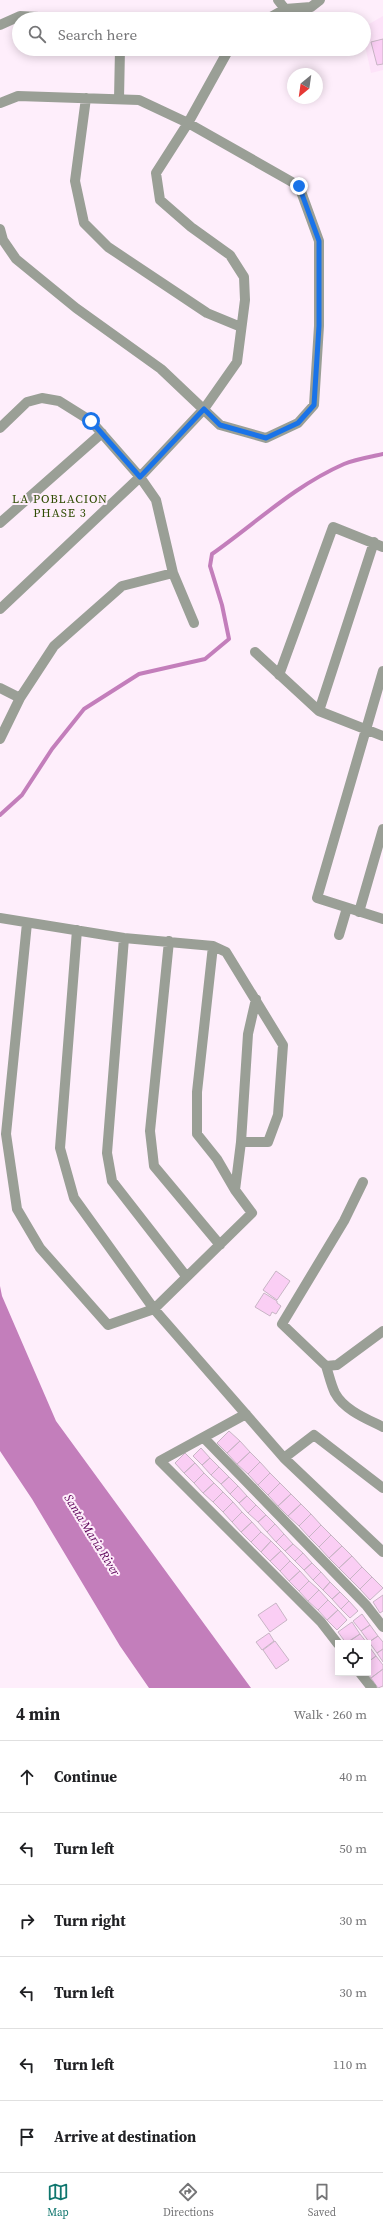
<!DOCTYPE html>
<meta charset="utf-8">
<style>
body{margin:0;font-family:"Source Serif 4",serif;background:#f6f6f6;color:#202124}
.controls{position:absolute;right:12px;bottom:12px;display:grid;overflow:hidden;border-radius:0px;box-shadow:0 2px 10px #0003}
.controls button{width:36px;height:36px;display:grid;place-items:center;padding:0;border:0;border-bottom:1px solid #e0e0e0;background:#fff;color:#202124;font:20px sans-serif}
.compass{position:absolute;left:287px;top:68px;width:36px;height:36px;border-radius:50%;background:#fff;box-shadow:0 2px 10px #0003;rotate:209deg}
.stop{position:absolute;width:12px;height:12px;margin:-9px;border:3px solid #1a73e8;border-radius:50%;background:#fff}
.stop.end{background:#1a73e8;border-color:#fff;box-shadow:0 1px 4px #0008}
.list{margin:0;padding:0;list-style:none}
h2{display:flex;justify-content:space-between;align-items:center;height:52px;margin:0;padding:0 16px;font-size:17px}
h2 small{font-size:13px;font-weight:400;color:#757577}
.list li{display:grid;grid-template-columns:26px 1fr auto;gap:12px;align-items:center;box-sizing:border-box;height:72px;padding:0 16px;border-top:1px solid #e0e0e0}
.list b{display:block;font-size:15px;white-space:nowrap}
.list em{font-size:13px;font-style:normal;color:#757577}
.icon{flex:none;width:22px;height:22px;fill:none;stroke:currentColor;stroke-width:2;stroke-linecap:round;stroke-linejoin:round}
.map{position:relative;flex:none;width:383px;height:1688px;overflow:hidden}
.search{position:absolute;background:#fff;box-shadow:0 2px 10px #0003;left:12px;right:12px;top:12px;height:44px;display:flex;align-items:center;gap:10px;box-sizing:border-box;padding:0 14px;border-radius:22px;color:#757577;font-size:15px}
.sheet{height:484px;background:#fff}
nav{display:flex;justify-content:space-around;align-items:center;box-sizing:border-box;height:56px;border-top:1px solid #e0e0e0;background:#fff;font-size:11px;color:#757577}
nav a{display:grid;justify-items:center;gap:2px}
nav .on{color:#0f766e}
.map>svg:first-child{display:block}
.built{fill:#fde3f9}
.water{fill:#c37ebb}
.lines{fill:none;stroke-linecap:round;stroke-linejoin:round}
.stream{stroke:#c37ebb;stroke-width:4}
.building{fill:#facef4;stroke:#c8b5c5}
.minor{stroke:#9a9f96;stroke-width:10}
.route{stroke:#1a73e8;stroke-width:5}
.labels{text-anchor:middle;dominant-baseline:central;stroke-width:4;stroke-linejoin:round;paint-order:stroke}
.neighbourhood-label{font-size:12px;letter-spacing:1px;fill:#304d04;stroke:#feeefb}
.water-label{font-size:12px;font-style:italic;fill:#5b0157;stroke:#feeefb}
</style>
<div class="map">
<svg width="383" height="1688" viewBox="0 0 383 1688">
<rect width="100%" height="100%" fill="#feeefb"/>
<path class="built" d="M383 16V70L371 73 364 41V27Z"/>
<path class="water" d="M0 1286 2 1296 56 1421 251 1688H149L120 1646 32 1499 0 1451Z"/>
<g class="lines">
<path class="stream" d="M0 815 22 795 52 749 84 709 139 674 205 659 229 639 222 605 210 566 212 554C256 523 294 486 344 464 356 459 370 457 383 454"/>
</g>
<path class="building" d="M383 39V64L377 65 371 42Z
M276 1271 290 1281 277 1300 263 1290Z
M264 1293 277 1301V1303L281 1306 276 1314 272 1312 270 1316 255 1307Z
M229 1431 240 1441 227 1453 217 1443Z
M240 1441 250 1452 237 1464 227 1453Z
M201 1448 210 1458 202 1465 193 1456Z
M250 1452 260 1462 248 1474 237 1464Z
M185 1453 195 1463 184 1473 175 1463Z
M210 1458 219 1467 211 1475 202 1465Z
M260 1462 270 1473 258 1485 248 1474Z
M195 1463 204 1473 194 1483 184 1473Z
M219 1467 229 1477 221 1484 211 1475Z
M204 1473 214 1483 203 1493 194 1483Z
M270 1473 280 1483 268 1495 258 1485Z
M229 1477 238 1486 230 1494 221 1484Z
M214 1483 223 1492 213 1502 203 1493Z
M280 1483 291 1494 278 1506 268 1495Z
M238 1486 247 1496 239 1503 230 1494Z
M223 1492 233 1502 223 1512 213 1502Z
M291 1494 301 1504 288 1516 278 1506Z
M247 1496 256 1505 248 1513 239 1503Z
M233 1502 242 1512 232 1522 223 1512Z
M301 1504 311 1514 299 1526 288 1516Z
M256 1505 266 1515 258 1522 248 1513Z
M242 1512 252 1522 241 1532 232 1522Z
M311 1514 321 1525 309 1537 299 1526Z
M266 1515 275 1524 267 1532 258 1522Z
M252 1522 261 1532 251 1542 241 1532Z
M275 1524 284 1534 276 1542 267 1532Z
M321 1525 331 1535 319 1547 309 1537Z
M261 1532 271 1541 261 1552 251 1542Z
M284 1534 293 1544 285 1551 276 1542Z
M331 1535 342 1546 329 1558 319 1547Z
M271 1541 281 1551 270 1561 261 1552Z
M293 1544 303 1553 295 1561 285 1551Z
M342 1546 352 1556 339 1568 329 1558Z
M281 1551 290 1561 280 1571 270 1561Z
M303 1553 312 1563 304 1570 295 1561Z
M352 1556 362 1567 350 1579 339 1568Z
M290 1561 300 1571 289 1581 280 1571Z
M312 1563 321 1572 313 1580 304 1570Z
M362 1567 372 1577 360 1589 350 1579Z
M300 1571 309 1581 299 1591 289 1581Z
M321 1572 330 1582 323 1590 313 1580Z
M372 1577 383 1588 370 1600 360 1589Z
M309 1581 319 1590 308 1601 299 1591Z
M330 1582 340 1592 332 1599 323 1590Z
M319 1590 328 1600 318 1610 308 1601Z
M340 1592 349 1601 341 1609 332 1599Z
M383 1595V1611L380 1613 373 1602Z
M328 1600 338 1610 327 1620 318 1610Z
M349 1601 358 1611 350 1618 341 1609Z
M276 1603 287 1620 270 1632 258 1615Z
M338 1610 347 1620 337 1630 327 1620Z
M362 1614 370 1625 361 1631 353 1621Z
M352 1622 360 1634 346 1643 338 1632Z
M370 1625 378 1636 369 1642 361 1631Z
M269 1633 274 1641 262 1650 256 1642Z
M360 1634 367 1643H347Z
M378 1636 383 1642V1649L377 1653 369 1642Z
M275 1641 289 1660 276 1669 263 1650Z
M368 1645 376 1656 368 1662Z
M383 1649V1662L377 1653Z
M376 1656 383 1665V1669L371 1678 367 1673 368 1662Z
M383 1669V1686L378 1688 371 1678Z"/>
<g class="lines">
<path class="minor" d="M278 0 285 9
M267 19 285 9 311 7 320 0
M0 25 20 16 76 19
M86 98 75 181 84 223 108 247 207 313 241 327
M119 99 120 49
M0 103 18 96 139 100 188 123 299 186 319 241V326L314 405 298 423 266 438 220 425 161 369 76 308 16 259 3 240 0 229
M0 428 27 402 42 398 59 401 91 421 140 477 156 500 173 573 194 623
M0 523 102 433
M0 609 140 477 204 409 237 362 245 300 244 277 230 255 191 227 160 200 156 173 188 123 229 49
M255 652 319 711 383 736
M383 671 317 898 383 919
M279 675 333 527 383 547
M0 688 20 698
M319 711 374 542
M0 739 20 698 54 646 122 586 173 573
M359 912 383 829
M0 918 124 938 213 946 226 952 283 1045 278 1115 268 1142H241
M27 923 6 1134 17 1209 40 1248 108 1325 154 1309 252 1213 235 1190 217 1159 197 1134V1092L213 946
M77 930 60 1148 74 1198 154 1309 284 1458 383 1552
M339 935 347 908
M124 938 107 1153 112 1181 186 1276
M169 941 150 1131 154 1166 220 1245
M363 1182 344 1221 282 1324 326 1366 337 1365 383 1331
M235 1190 241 1142 248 1034 256 999
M326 1366C329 1375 331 1385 335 1393 344 1410 367 1419 383 1427
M246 1414 160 1461 321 1622 338 1644
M204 1438 366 1605 383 1627
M284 1458 314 1435 383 1488
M360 1673 372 1688"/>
</g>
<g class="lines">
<path class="route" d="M91 421 140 477 204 409 220 425 266 438 298 423 314 405 319 326V241L299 186"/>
</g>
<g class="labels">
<g class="neighbourhood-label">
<text x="60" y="499">LA POBLACION<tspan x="60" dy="14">PHASE 3</tspan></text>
</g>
<g class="water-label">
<text transform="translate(92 1535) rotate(58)">Santa Maria River</text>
</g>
</g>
</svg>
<div class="controls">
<button><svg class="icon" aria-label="locate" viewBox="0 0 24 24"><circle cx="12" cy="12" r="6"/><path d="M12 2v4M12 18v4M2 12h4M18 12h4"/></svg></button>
</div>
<svg class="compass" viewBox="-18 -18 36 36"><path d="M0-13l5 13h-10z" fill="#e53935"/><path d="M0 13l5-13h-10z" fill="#757577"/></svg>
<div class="stop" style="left:91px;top:421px"></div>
<div class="stop end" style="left:299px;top:186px"></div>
<div class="search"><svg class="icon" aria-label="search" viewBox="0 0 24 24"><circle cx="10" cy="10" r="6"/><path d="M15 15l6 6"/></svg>Search here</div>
</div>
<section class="sheet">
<h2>4 min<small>Walk · 260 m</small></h2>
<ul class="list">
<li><svg class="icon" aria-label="ahead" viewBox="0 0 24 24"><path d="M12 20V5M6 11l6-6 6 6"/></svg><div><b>Continue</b></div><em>40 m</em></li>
<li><svg class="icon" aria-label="left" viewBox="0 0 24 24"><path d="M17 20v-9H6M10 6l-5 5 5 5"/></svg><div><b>Turn left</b></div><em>50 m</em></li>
<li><svg class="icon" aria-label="right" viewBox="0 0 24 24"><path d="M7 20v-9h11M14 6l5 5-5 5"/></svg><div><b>Turn right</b></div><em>30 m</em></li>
<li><svg class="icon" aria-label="left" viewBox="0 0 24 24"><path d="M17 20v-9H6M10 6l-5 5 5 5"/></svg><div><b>Turn left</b></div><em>30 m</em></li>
<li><svg class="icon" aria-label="left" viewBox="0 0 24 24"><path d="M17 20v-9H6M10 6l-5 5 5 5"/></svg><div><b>Turn left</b></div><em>110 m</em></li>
<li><svg class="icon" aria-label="arrive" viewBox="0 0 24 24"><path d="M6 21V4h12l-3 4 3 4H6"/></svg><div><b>Arrive at destination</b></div></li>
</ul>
</section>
<nav>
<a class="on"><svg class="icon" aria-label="map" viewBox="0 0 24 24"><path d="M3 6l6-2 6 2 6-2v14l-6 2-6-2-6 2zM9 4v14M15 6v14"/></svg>Map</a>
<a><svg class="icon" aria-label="directions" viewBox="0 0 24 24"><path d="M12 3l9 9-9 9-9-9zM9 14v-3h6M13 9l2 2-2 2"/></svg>Directions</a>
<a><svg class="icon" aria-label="saved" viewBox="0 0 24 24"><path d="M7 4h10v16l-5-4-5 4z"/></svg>Saved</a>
</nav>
